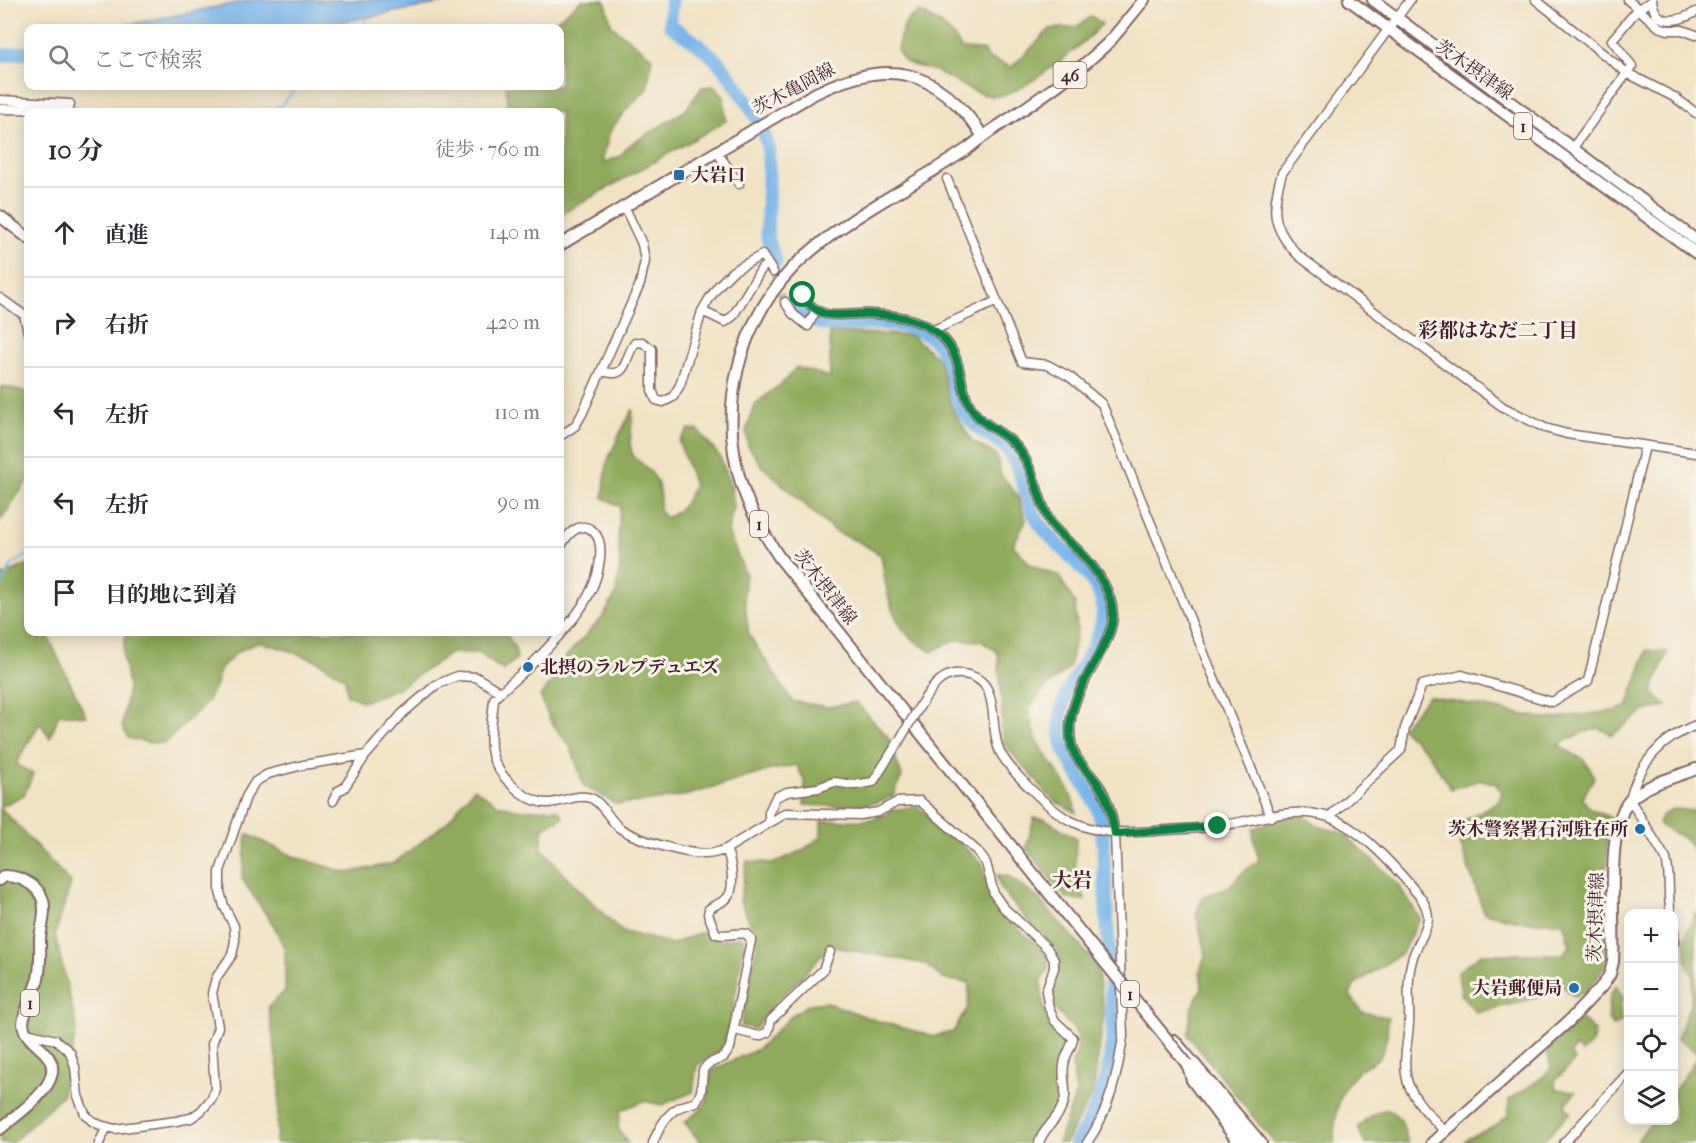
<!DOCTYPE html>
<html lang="ja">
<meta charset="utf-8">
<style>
body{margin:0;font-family:"IM FELL French Canon","Noto Serif JP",serif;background:#f2f2f3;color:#2b2b33}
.controls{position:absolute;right:18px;bottom:18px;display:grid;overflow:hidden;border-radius:12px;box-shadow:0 3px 15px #0003}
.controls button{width:54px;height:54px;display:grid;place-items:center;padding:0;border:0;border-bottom:2px solid #e1e1e2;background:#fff;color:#2b2b33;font:30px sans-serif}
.stop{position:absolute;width:18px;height:18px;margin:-14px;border:4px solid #0b8043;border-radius:50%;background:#fff}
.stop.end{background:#0b8043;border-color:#fff;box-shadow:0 2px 6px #0008}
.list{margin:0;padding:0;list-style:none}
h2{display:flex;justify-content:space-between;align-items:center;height:78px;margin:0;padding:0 24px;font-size:26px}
h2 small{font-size:20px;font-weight:400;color:#7c7c81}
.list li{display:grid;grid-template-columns:39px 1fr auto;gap:18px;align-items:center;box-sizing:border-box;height:90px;padding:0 24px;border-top:2px solid #e1e1e2}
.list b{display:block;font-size:22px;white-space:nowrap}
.list em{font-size:20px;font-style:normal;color:#7c7c81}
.icon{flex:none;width:33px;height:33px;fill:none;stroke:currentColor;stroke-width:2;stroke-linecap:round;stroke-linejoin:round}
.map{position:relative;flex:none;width:1696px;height:1143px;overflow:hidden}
.search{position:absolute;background:#fff;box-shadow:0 3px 15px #0003;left:24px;top:24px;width:540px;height:66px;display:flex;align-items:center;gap:15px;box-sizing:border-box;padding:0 21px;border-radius:12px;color:#7c7c81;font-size:22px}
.panel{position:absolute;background:#fff;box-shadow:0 3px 15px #0003;left:24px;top:108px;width:540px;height:528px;border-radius:12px}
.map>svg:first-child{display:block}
.forest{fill:#8faa5c;stroke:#6c6444;stroke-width:1.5}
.water{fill:#79b5ea;stroke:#626a8a;stroke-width:1.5}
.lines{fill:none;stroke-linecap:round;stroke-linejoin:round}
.stream{stroke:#79b5ea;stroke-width:2}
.river{stroke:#79b5ea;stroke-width:14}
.minor-tunnel{stroke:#cfbca6;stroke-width:8;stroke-dasharray:8 4;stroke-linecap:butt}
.minor-casing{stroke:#846461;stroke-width:11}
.major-casing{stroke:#846461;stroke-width:14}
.highway-casing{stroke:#846461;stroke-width:15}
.minor{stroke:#fff;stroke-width:8}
.major{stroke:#fff;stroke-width:10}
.highway{stroke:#fff;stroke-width:12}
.minor-bridge-casing{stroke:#846461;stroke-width:11;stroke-linecap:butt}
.major-bridge-casing{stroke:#846461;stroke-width:14;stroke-linecap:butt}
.minor-bridge{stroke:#fff;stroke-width:8}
.major-bridge{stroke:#fff;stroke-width:10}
.route{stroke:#0b8043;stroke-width:8}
.poi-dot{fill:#1f6fb2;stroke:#f7f3e8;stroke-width:2}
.labels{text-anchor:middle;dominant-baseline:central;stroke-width:6;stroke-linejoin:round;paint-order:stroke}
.shield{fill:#f7f3e8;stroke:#7e5f64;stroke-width:1.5}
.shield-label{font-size:16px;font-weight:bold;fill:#4a1f2b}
.street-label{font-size:18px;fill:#4a1f2b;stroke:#f7f3e8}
.poi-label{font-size:18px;font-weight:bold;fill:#4a1f2b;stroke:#f7f3e8;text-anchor:start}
.neighbourhood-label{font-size:20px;font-weight:bold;fill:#4a1f2b;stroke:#f7f3e8}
</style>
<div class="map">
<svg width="1696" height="1143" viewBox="0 0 1696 1143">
<rect width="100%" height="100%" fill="#f7f3e8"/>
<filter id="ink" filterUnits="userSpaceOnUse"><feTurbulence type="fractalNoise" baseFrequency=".0167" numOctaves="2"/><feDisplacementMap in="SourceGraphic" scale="12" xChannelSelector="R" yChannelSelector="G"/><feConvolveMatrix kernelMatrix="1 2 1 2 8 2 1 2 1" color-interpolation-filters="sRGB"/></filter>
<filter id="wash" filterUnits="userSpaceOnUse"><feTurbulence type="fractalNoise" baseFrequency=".008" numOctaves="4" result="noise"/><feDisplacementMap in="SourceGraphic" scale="24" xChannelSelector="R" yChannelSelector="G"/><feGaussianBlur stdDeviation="1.35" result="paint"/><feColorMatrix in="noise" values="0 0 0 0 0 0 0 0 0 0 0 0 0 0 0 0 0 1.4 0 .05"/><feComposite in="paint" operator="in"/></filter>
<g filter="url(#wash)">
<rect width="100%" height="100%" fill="#f0e3c5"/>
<path class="forest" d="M582 0H605L612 26 652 57 647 89 626 110 610 131 602 163 621 156 628 146 686 110 702 87 716 86 724 97 726 121 560 215V112H508L506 86H560V28H547Z
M920 12C937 21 953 30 961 49L983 50 988 58 1012 67 1050 29 1076 27 1092 16 1102 24C1083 44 1019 100 991 96 972 93 954 80 937 72 927 67 914 67 906 62 903 60 900 54 897 51 900 36 903 17 920 12Z
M830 332 911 335 939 359 951 407 972 441 996 455 1001 475 1018 496 1026 520 1013 545 1031 565 1059 576 1075 603 1077 630 1069 668 1042 691 1028 710 1038 743 1068 788 1077 813 1054 801 1005 745 1001 729 1002 707 998 652 981 641 954 640 931 652C923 646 911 639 905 632 888 611 885 581 881 555L861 543 834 531 763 467 748 446 746 431 755 404 786 380 796 367 830 377Z
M3 386 28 392V480L0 521V388Z
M633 409 630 444 633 457C654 471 663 483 659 509L665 518C681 513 688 499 694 485L679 442 689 429 698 430 720 457 732 490 733 509 728 532 746 575 744 595 749 635 792 701 828 707 856 702 888 737 902 776 893 796C865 810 835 806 804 805L805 783 797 765 771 770 688 795 644 802 616 804 584 786 571 748 550 720 540 696 553 681 554 673 568 654 602 618 616 594 620 565 618 539 620 506 603 498 607 462 620 433Z
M28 564V632H46L86 716 59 714 50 738 40 723 16 764 33 774 24 795 0 807 71 883 55 935 77 1028 62 1095 12 1143H0V577Z
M126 632H464L474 637 478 632H505L515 648 517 658 503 670 478 653H451L398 688 363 702 347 695 345 678 319 662 285 649 258 642 237 652 220 670 215 687 207 702 165 743H149L128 738 122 726 128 686 123 654Z
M1647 650 1668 652 1652 692 1667 706 1644 711 1612 735 1598 728 1579 734 1558 745 1584 760 1591 770 1594 778 1582 799 1591 809 1611 818 1607 837 1605 963C1599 979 1590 989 1575 997L1563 987 1521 1002 1477 1013 1462 996 1457 972 1481 954H1563L1570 945 1563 923 1520 921 1484 913 1454 826 1497 802 1502 793 1495 783 1481 780 1451 789 1428 753 1401 728 1429 696 1547 719 1613 711 1627 707Z
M474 788 497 804 520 810 557 809 561 813 563 817 544 828 541 847 568 878 621 931 673 944 702 932 720 941 738 937 743 938 744 946C740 964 730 1038 721 1049 715 1056 704 1060 697 1065L693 1092 662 1105 644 1101 621 1110 618 1128 628 1143H276L280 1080 268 1007 285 991V950L274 926 242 879 247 834 293 856 347 873 394 863 447 822Z
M917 806 982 863 988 891 995 907 1043 951 1048 960V969L1041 982 1044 1009 1049 1023 1063 1037 1066 1043 1060 1061 1063 1092 1057 1107 1037 1132 1034 1143H701L684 1122C694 1115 704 1110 708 1097 711 1087 707 1078 714 1069L758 1049 792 1015 809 1004 826 1002 875 1020 933 1036 953 1032 968 1007 969 983 943 979 925 964 829 946 801 978 775 1002 755 1029 741 1026 758 940 740 901 747 861 774 863 801 851 821 837V821L864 820 881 817 892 810Z
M1674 809 1696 811V859C1690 832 1676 838 1658 824L1661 816Z
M1285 816 1305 817 1318 826 1343 833 1397 883 1420 918 1402 953 1355 984 1350 995 1362 1012 1388 1017 1387 1037 1380 1058C1374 1062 1366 1065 1360 1070 1338 1088 1334 1116 1334 1143H1274L1188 1035 1191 1010 1202 988 1200 970 1206 953 1196 914 1203 896 1227 889 1242 873 1259 860 1254 841 1253 829Z
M1034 818 1045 819 1076 838 1075 864 1085 900 1067 899 1026 848Z
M997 875H1007L1039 899 1097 965 1104 1014 1093 1093 1065 1143H1058L1076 1093 1072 1063 1077 1052 1078 1037 1073 1028 1058 1013 1053 996 1054 981 1060 960 1056 948 1020 912 1000 888Z
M1696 911V1052L1677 1039 1690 1004 1693 977 1686 961 1685 938Z
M1616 985 1623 998 1620 1006 1621 1022 1613 1026 1608 1020C1609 1007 1608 996 1616 985Z
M1581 1019 1595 1031 1593 1042 1582 1053 1576 1047 1570 1054 1575 1060 1555 1081 1556 1089 1576 1091 1565 1106 1571 1112 1544 1139 1534 1143H1464L1470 1137 1494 1127 1508 1115 1509 1100 1544 1076 1551 1068 1547 1051Z
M1696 1059V1143H1635L1652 1121 1674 1120V1091Z
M1389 1109 1401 1120 1408 1143H1364L1358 1127C1368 1117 1375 1111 1389 1109Z"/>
<path class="water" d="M252 0H459L309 28H111Z"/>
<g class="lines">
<path class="stream" d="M365 16 366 28
M265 112 280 106 299 86
M0 588 12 565 28 555"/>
<path class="river" d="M671 0 670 25C684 35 699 44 711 55 729 71 765 124 768 148 770 175 767 203 767 231L768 240 776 262
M0 56 28 52
M793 300C799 308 806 317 815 321 825 326 837 325 847 324 874 324 912 319 934 340 953 359 950 380 958 402 962 412 973 424 981 430 990 437 1000 440 1007 449 1024 472 1025 505 1042 527 1060 550 1102 577 1103 609 1104 651 1061 681 1060 723 1060 767 1095 784 1102 825L1113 1030C1111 1070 1099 1110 1076 1143"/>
</g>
</g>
<g filter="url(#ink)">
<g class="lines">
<path class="minor-tunnel" d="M773 272 785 302"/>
<g class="minor-casing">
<path id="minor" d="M1410 0 1282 173C1271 209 1271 228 1299 256L1503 407 1545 428 1567 434 1696 453
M1536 0 1627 73 1674 97 1696 113
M1628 0 1659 27 1668 30H1682L1696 35
M1652 0C1655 27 1678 22 1696 12
M0 100 70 104
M0 109 69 110 70 104
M1572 149 1632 66 1612 40 1638 9 1652 1
M717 152 739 184
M947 179 1022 362 1048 365 1070 377 1102 404 1271 817
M803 295C820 325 844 312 872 314 898 315 924 319 943 338 965 360 957 389 974 412 985 427 1004 432 1016 446 1034 466 1037 496 1049 520 1056 532 1067 540 1077 549 1094 566 1112 590 1113 615 1113 627 1107 639 1102 650 1087 678 1065 708 1071 742 1074 762 1090 771 1100 787 1109 801 1112 817 1115 834L1123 1036C1118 1074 1109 1111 1087 1143
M0 298 24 315 28 332
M785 302 793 314 808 326 816 310
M702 311 725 322 733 316 762 268 768 264
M934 330 997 301
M602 371C629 380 623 359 635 343L642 342 652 349V390L656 400 663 402 673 397 680 385 702 311 709 299 719 285 733 271 762 255 773 272
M560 436 575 426 582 414 640 284 645 261 642 244 625 208
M560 548C566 536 580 518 594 532 601 539 601 549 600 558 597 599 562 633 535 661 522 675 506 685 494 699 493 716 488 738 492 754 497 776 526 803 548 803 561 803 581 792 593 799 605 806 610 822 621 829 640 841 682 853 704 854 712 854 719 852 726 849L786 813 860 815 878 812 897 802 920 801 977 851 986 863 994 894 1003 907 1047 948 1054 960V968L1046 991 1049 1008 1055 1021 1073 1038C1072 1048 1065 1054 1064 1065 1061 1084 1071 1091 1060 1111 1054 1123 1042 1130 1039 1143
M921 704C931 689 941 672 962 674 1004 678 987 725 1000 752 1010 771 1051 811 1071 821 1100 835 1124 833 1155 831 1176 829 1197 829 1218 826 1251 822 1288 807 1321 815 1358 823 1397 869 1421 898 1425 904 1428 911 1428 918 1427 932 1415 947 1412 960 1406 982 1410 1002 1409 1023 1408 1044 1401 1066 1409 1086 1417 1104 1432 1117 1445 1132
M333 801 338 791 344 788 366 755
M1329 817 1401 750 1405 728 1422 685 1462 675 1552 702 1588 681 1645 446
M769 822V812L776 797 787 792 818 788 834 782 854 785 873 782 899 741
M1671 914C1667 896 1671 877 1666 859L1630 800C1638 764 1662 738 1696 725
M1674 931V943
M735 1030 759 1036 768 1032 771 1020 823 970 830 952
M26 1033 56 1040 70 1052 75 1067 78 1096 85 1114 92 1121 100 1125 115 1129 176 1121 191 1118 201 1111 212 1098 215 1089 212 1044 218 1027 212 993 216 978 232 955 235 941 234 926 224 906 220 892V871L246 797 255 782 268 774 303 765 366 755 403 713 436 685 457 676 476 677 500 692
M99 1143 107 1127
M653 1143C658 1130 665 1115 678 1108 683 1105 690 1104 696 1102L701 1092 703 1070 708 1064 724 1057 730 1048 751 940 747 934C736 932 726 937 716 934L708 914 709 909C714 905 722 903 727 898 736 889 731 860 726 849
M1564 1143 1628 1073"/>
</g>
<g class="major-casing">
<path id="major" d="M1349 0 1696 253
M1373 0 1696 240
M0 216 28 238
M560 245 812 95C886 57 935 66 983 136
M0 880 4 876C23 876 45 888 44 910 44 920 41 929 40 938 40 951 41 966 38 979 35 989 23 1015 23 1023 24 1044 55 1050 52 1072 50 1093 15 1116 0 1129
M1073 923 779 557C768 540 756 521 748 502 712 418 737 316 805 256 854 213 914 185 967 149 974 144 979 139 985 135 1028 106 1072 78 1109 42 1121 29 1132 14 1144 0
M1174 1040 1261 1143
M1188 1066 1192 1080 1239 1143
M1432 1143 1569 1021 1603 985 1610 974 1613 962C1616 923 1603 821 1633 797 1650 783 1676 777 1696 769"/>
</g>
<g class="highway-casing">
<path id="highway" d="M1187 1064 1251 1143"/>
</g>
<use href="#minor" class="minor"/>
<use href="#major" class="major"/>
<use href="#highway" class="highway"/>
<g class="minor-bridge-casing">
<path id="minor-bridge" d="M899 741 921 704"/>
</g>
<g class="major-bridge-casing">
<path id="major-bridge" d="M1073 923 1187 1064"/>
</g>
<use href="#minor-bridge" class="minor-bridge"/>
<use href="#major-bridge" class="major-bridge"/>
</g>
</g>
<g class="lines" filter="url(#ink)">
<path class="route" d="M803 295C820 325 844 312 872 314 897 315 924 319 943 338 965 360 957 389 974 412 985 427 1004 432 1016 446 1034 466 1037 496 1049 520 1056 532 1067 540 1077 549 1094 566 1112 590 1113 615 1113 627 1107 639 1102 649 1087 678 1065 708 1071 742 1074 762 1090 771 1100 787 1109 801 1112 817 1115 834L1218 826"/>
</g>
<g class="poi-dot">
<rect x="673" y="169" width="12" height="12" rx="3"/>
<circle cx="528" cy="667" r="6"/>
<circle cx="1640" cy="829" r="6"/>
<circle cx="1574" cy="988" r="6"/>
</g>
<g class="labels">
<g class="shield">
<rect x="1053.5" y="62" width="33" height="26" rx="4.5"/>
<rect x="1514" y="113" width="18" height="26" rx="4.5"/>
<rect x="750" y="511" width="18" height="26" rx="4.5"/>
<rect x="1121" y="981" width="18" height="26" rx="4.5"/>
<rect x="21" y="990" width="18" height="26" rx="4.5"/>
</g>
<g class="shield-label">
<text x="1070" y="75">46</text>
<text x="1523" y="126">1</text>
<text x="759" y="524">1</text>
<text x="1130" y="994">1</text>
<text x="30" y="1003">1</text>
</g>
<g class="street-label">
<text transform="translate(1474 70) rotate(35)">茨木摂津線</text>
<text transform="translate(794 89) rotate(-28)">茨木亀岡線</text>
<text transform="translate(825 587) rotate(52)">茨木摂津線</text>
<text transform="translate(1596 917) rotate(-88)">茨木摂津線</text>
</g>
<g class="poi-label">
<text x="691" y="175">大岩口</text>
<text x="540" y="667">北摂のラルプデュエズ</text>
<text x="1628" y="829" text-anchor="end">茨木警察署石河駐在所</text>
<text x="1562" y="988" text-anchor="end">大岩郵便局</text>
</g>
<g class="neighbourhood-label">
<text x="1498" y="330">彩都はなだ二丁目</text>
<text x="1072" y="880">大岩</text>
</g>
</g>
</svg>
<div class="controls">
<button>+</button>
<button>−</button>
<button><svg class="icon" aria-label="locate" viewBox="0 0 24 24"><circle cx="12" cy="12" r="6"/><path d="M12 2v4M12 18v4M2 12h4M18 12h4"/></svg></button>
<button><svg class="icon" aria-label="layers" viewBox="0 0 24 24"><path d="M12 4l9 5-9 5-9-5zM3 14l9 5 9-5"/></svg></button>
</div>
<div class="stop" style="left:803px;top:295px"></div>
<div class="stop end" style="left:1218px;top:826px"></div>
<div class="search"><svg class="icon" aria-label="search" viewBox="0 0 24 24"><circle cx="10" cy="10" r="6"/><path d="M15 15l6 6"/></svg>ここで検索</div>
<section class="panel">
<h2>10 分<small>徒歩 · 760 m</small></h2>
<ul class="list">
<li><svg class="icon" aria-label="ahead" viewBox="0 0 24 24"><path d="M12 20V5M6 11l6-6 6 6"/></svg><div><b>直進</b></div><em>140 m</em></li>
<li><svg class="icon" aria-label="right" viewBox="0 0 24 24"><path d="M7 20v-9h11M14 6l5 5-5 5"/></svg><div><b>右折</b></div><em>420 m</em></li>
<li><svg class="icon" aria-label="left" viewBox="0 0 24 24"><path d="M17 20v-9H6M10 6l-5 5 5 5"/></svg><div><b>左折</b></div><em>110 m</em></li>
<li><svg class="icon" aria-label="left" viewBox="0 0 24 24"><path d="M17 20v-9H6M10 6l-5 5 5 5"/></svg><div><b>左折</b></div><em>90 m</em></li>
<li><svg class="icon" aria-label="arrive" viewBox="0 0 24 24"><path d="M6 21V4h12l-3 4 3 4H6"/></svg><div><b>目的地に到着</b></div></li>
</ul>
</section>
</div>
